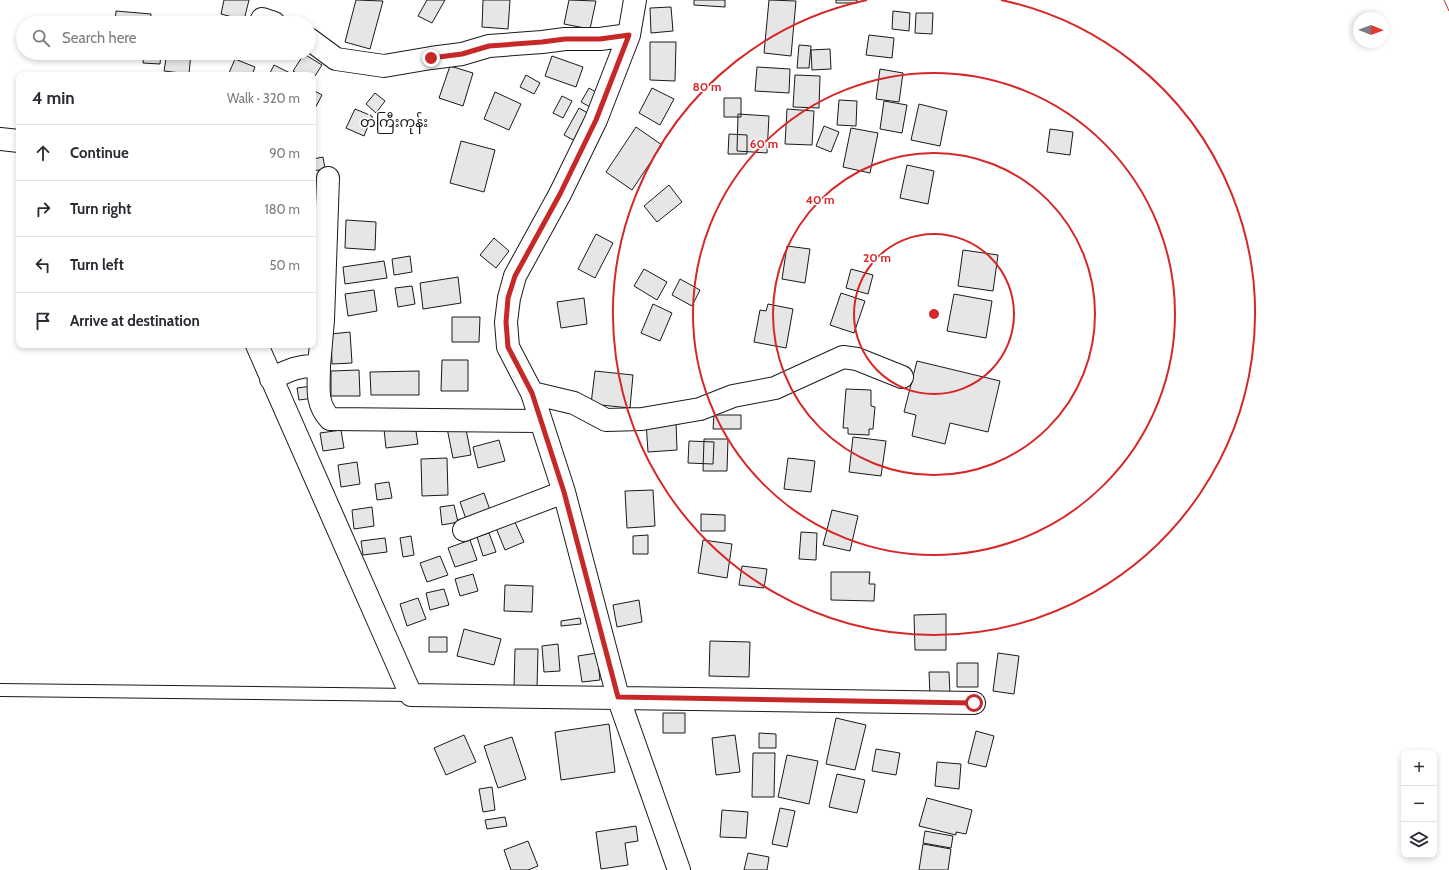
<!DOCTYPE html>
<meta charset="utf-8">
<style>
body{margin:0;font-family:Cabin,"Noto Sans Myanmar",sans-serif;background:#f7f7f7;color:#2b2b33}
.controls{position:absolute;right:12px;bottom:12px;display:grid;overflow:hidden;border-radius:8px;box-shadow:0 2px 6px #0003}
.controls button{width:36px;height:36px;display:grid;place-items:center;padding:0;border:0;border-bottom:1px solid #e1e1e2;background:#fff;color:#2b2b33;font:20px sans-serif}
.compass{position:absolute;left:1353px;top:12px;width:36px;height:36px;border-radius:50%;background:#fff;box-shadow:0 2px 6px #0003;rotate:91deg}
.stop{position:absolute;width:12px;height:12px;margin:-9px;border:3px solid #c62828;border-radius:50%;background:#fff}
.stop.end{background:#c62828;border-color:#fff;box-shadow:0 1px 4px #0008}
.list{margin:0;padding:0;list-style:none}
h2{display:flex;justify-content:space-between;align-items:center;height:52px;margin:0;padding:0 16px;font-size:17px}
h2 small{font-size:13px;font-weight:400;color:#7c7c81}
.list li{display:grid;grid-template-columns:26px 1fr auto;gap:12px;align-items:center;box-sizing:border-box;height:56px;padding:0 16px;border-top:1px solid #e1e1e2}
.list b{display:block;font-size:15px;white-space:nowrap}
.list em{font-size:13px;font-style:normal;color:#7c7c81}
.icon{flex:none;width:22px;height:22px;fill:none;stroke:currentColor;stroke-width:2;stroke-linecap:round;stroke-linejoin:round}
.map{position:relative;flex:none;width:1449px;height:870px;overflow:hidden}
.search{position:absolute;background:#fff;box-shadow:0 2px 6px #0003;left:16px;top:16px;width:300px;height:44px;display:flex;align-items:center;gap:10px;box-sizing:border-box;padding:0 14px;border-radius:22px;color:#7c7c81;font-size:15px}
.panel{position:absolute;background:#fff;box-shadow:0 2px 6px #0003;left:16px;top:72px;width:300px;height:276px;border-radius:8px}
.map>svg:first-child{display:block}
.building{fill:#e6e6e6;stroke:#1a1a1a}
.lines{fill:none;stroke-linecap:round;stroke-linejoin:round}
.lane-casing{stroke:#1a1a1a;stroke-width:14}
.street-casing{stroke:#1a1a1a;stroke-width:24}
.lane{stroke:#fff;stroke-width:12}
.street{stroke:#fff;stroke-width:22}
.power{stroke:#c62828;stroke-width:1;stroke-dasharray:14 3 2 3;stroke-linecap:butt}
.route{stroke:#c62828;stroke-width:5}
.ring{fill:none;stroke:#d62828;stroke-width:2}
.labels{text-anchor:middle;dominant-baseline:central;stroke-width:3;stroke-linejoin:round;paint-order:stroke}
.quarter-label{font-size:14px;fill:#1a1a1a;stroke:#fff}
.centre{fill:#d62828;stroke:#fff;stroke-width:2}
.ring-label{font-size:12px;text-anchor:middle;font-weight:bold;fill:#d62828;stroke:#fff;stroke-width:3;stroke-linejoin:round;paint-order:stroke}
</style>
<div class="map">
<svg width="1449" height="870" viewBox="0 0 1449 870">
<rect width="100%" height="100%" fill="#fff"/>
<path class="building" d="M224 0H249L244 20 221 14Z
M356 0 383 1 370 49 345 42Z
M427 0H445L432 23 418 16Z
M483 0H510L508 29 482 27Z
M569 0 596 1 590 29 564 24Z
M694 0H725V7L694 5Z
M769 0 796 1 791 56 764 53Z
M836 0H857V3H836Z
M671 7 673 31 651 33 650 8Z
M116 11 151 14 150 23H115Z
M893 11 910 13 909 31 892 29Z
M916 13H933L932 34 915 33Z
M869 35 894 38 892 58 866 55Z
M650 42H676L675 81 650 80Z
M799 45 811 46 809 68H797Z
M830 49 831 69 812 70 811 50Z
M144 53H161L160 64 143 63Z
M167 53H191L189 74 164 71Z
M304 54 322 65 313 79V75H300L293 71Z
M552 56 583 67 576 87 545 76Z
M235 59 255 67 252 75H234L229 73Z
M274 65 294 75H269Z
M450 66 473 73 463 106 439 98Z
M757 67 790 69 789 93 755 91Z
M880 69 903 73 899 102 876 99Z
M526 75 540 83 534 94 520 87Z
M795 75 820 76 819 108 793 107Z
M589 88 599 94 592 108 581 102Z
M652 88 674 99 660 125 639 113Z
M313 90 322 95 313 112Z
M495 92 521 104 509 130 484 119Z
M375 93 385 101 376 113 366 104Z
M562 96 572 101 563 118 553 113Z
M724 98H741V117H724Z
M839 100 857 101 856 126 837 125Z
M884 101 907 105 902 133 880 129Z
M919 104 947 111 940 146 911 140Z
M579 108 591 115 577 142 564 135Z
M355 109 372 116 364 136 346 128Z
M787 109 814 111 812 145 785 144Z
M738 114 769 116 767 153 737 151Z
M824 126 839 132 831 152 816 146Z
M636 127 662 145 632 190 606 172Z
M851 128 878 133 870 173 843 167Z
M1050 129 1073 132 1070 155 1047 152Z
M729 134 747 135V154H728Z
M461 141 495 150 484 192 450 183Z
M323 157 325 169 313 171V159Z
M907 165 934 171 928 204 900 198Z
M323 185 326 203 313 205V186Z
M669 185 682 202 657 222 644 206Z
M346 220 376 222 375 250 345 248Z
M596 234 613 243 595 278 578 269Z
M494 238 509 251 496 268 480 255Z
M787 246 810 249 805 283 782 279Z
M963 250 998 255 993 291 958 286Z
M410 256 412 272 394 275 392 259Z
M384 261 387 278 345 284 343 267Z
M644 269 667 282 657 300 634 286Z
M851 269 873 275 868 294 846 288Z
M458 277 461 303 423 309 420 283Z
M680 279 700 290 692 306 672 295Z
M412 286 415 304 398 307 395 288Z
M374 290 377 311 348 316 345 294Z
M841 293 865 301 854 333 830 325Z
M954 294 992 301 986 338 947 331Z
M584 298 587 324 561 328 557 302Z
M653 304 672 313 660 341 641 333Z
M768 304 793 309 786 348 754 342 760 310 766 311Z
M452 317H480L479 342H452Z
M350 332 352 363 332 364 331 334Z
M442 360H468V391H441Z
M917 361 1000 381 988 432 950 423 945 444 912 436 916 415 904 412Z
M359 370 360 396H331V371Z
M419 371V395H371L370 372Z
M595 371 633 375 630 408 591 404Z
M312 386 314 398 299 400 297 388Z
M846 389 871 390V406L875 407 873 429H869V435L848 434V428H843Z
M714 415H741V429H713Z
M676 421 677 450 648 452 646 422Z
M465 424 471 455 453 458 447 428Z
M415 425 418 444 386 448 384 429Z
M341 430 344 448 323 451 320 433Z
M853 437 886 441 881 476 849 472Z
M704 439H728L727 471H703Z
M499 440 505 461 478 468 473 447Z
M689 441 714 442 713 464 688 463Z
M447 458 448 495 422 496 421 459Z
M788 458 815 461 811 492 784 489Z
M357 462 360 484 341 487 338 465Z
M389 482 392 498 377 500 375 484Z
M653 490 655 526 627 528 625 491Z
M484 493 490 510 466 519 460 502Z
M454 505 458 522 442 525 440 507Z
M372 507 374 526 354 529 352 510Z
M832 510 858 516 850 551 823 545Z
M701 514 725 515V531H701Z
M514 520 524 542 505 550 496 528Z
M801 532 817 533 816 560 799 559Z
M489 533 496 552 483 556 477 537Z
M648 535V554H633V536Z
M411 536 414 555 403 557 400 538Z
M385 538 387 552 363 555 361 541Z
M470 540 477 560 455 567 448 548Z
M703 540 732 544 727 578 698 573Z
M440 556 448 575 427 582 420 563Z
M742 566 767 569 764 588 739 585Z
M831 572H870L869 584H875L874 601 831 600Z
M473 574 478 591 460 596 455 579Z
M505 585 533 586 532 612 504 611Z
M444 589 449 605 430 610 426 593Z
M418 598 426 619 407 626 400 604Z
M639 600 642 622 617 627 613 605Z
M946 614V650H915L914 615Z
M580 618 581 624 561 626V621Z
M464 629 501 639 494 665 457 656Z
M429 637H447V652H429Z
M710 641 750 642 749 677 709 676Z
M558 644 560 671 544 672 542 646Z
M515 649H538L537 688H514Z
M597 653 600 680 582 682 578 656Z
M998 653 1019 656 1014 694 993 691Z
M957 663H978V687H957Z
M929 672H949L950 694 930 695Z
M663 713H685V733H663Z
M836 718 866 725 855 770 826 764Z
M609 724 615 772 561 780 555 732Z
M976 731 994 736 986 767 968 763Z
M759 733 776 734V748H759Z
M464 735 476 762 446 775 434 748Z
M735 735 740 772 716 775 712 738Z
M512 737 526 779 498 788 484 746Z
M876 749 900 753 896 775 872 771Z
M753 753H775L774 797H752Z
M787 755 818 761 809 804 778 797Z
M937 762 961 764 959 789 935 786Z
M837 774 865 780 857 813 829 807Z
M492 787 495 810 483 812 479 789Z
M927 798 972 810 966 834 956 832V835L919 826Z
M780 808 795 811 787 847 772 844Z
M722 810 748 812 746 838 720 837Z
M505 817 507 826 487 829 485 820Z
M636 826 638 841 625 843 628 865 601 869 596 832Z
M925 831 953 836 951 848 923 843Z
M528 841 538 866 528 870H511L504 850Z
M923 844 951 849 948 870H919Z
M748 853 769 857 767 870H744Z"/>
<g class="lines">
<g class="lane-casing">
<path id="lane" d="M0 690 411 695"/>
</g>
<g class="street-casing">
<path id="street" d="M635 0 629 35 596 120 560 194 515 276 509 298 506 322 508 347 532 393 564 492 618 697 679 870
M262 19 274 23
M309 39 336 59 384 66 431 58 462 54 489 46 542 42 565 39H600L629 35
M0 139 19 141
M257 345 411 695 974 703
M319 366C319 387 315 403 330 419L541 421
M271 379C289 370 299 365 319 366L323 320 328 178
M532 393 574 403 606 420 642 419 700 409 733 396 775 388 843 357 857 359 902 377
M464 530 564 492"/>
</g>
<use href="#lane" class="lane"/>
<use href="#street" class="street"/>
<path class="power" d="M1444 0 1449 11"/>
</g>
<g class="lines">
<path class="route" d="M431 58 462 54 489 46 542 42 565 39H600L629 35 596 120 560 194 515 276 508 298 506 322 508 347 532 393 564 492 618 697 974 703"/>
</g>
<g class="ring">
<circle cx="934" cy="314" r="80"/>
<circle cx="934" cy="314" r="161"/>
<circle cx="934" cy="314" r="241"/>
<path d="M1001 0A321 321 0 1 1 867 0"/>
</g>
<g class="labels">
<g class="quarter-label">
<text x="394" y="122">တဲကြီးကုန်း</text>
</g>
</g>
<circle cx="934" cy="314" r="6" class="centre"/>
<g class="ring-label">
<text x="707" y="91">80 m</text>
<text x="764" y="148">60 m</text>
<text x="820" y="204">40 m</text>
<text x="877" y="262">20 m</text>
</g>
</svg>
<div class="controls">
<button>+</button>
<button>−</button>
<button><svg class="icon" aria-label="layers" viewBox="0 0 24 24"><path d="M12 4l9 5-9 5-9-5zM3 14l9 5 9-5"/></svg></button>
</div>
<svg class="compass" viewBox="-18 -18 36 36"><path d="M0-13l5 13h-10z" fill="#e53935"/><path d="M0 13l5-13h-10z" fill="#7c7c81"/></svg>
<div class="stop" style="left:974px;top:703px"></div>
<div class="stop end" style="left:431px;top:58px"></div>
<div class="search"><svg class="icon" aria-label="search" viewBox="0 0 24 24"><circle cx="10" cy="10" r="6"/><path d="M15 15l6 6"/></svg>Search here</div>
<section class="panel">
<h2>4 min<small>Walk · 320 m</small></h2>
<ul class="list">
<li><svg class="icon" aria-label="ahead" viewBox="0 0 24 24"><path d="M12 20V5M6 11l6-6 6 6"/></svg><div><b>Continue</b></div><em>90 m</em></li>
<li><svg class="icon" aria-label="right" viewBox="0 0 24 24"><path d="M7 20v-9h11M14 6l5 5-5 5"/></svg><div><b>Turn right</b></div><em>180 m</em></li>
<li><svg class="icon" aria-label="left" viewBox="0 0 24 24"><path d="M17 20v-9H6M10 6l-5 5 5 5"/></svg><div><b>Turn left</b></div><em>50 m</em></li>
<li><svg class="icon" aria-label="arrive" viewBox="0 0 24 24"><path d="M6 21V4h12l-3 4 3 4H6"/></svg><div><b>Arrive at destination</b></div></li>
</ul>
</section>
</div>
